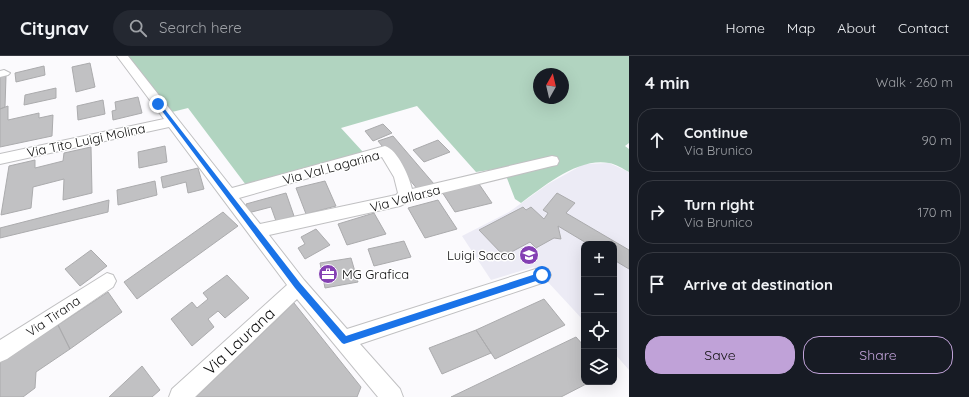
<!DOCTYPE html>
<meta charset="utf-8">
<style>
body{margin:0;font-family:Quicksand,sans-serif;background:#242831;color:#f1f3f6}
.controls{position:absolute;right:12px;bottom:12px;display:grid;overflow:hidden;border-radius:8px;box-shadow:0 4px 16px #0002}
.controls button{width:36px;height:36px;display:grid;place-items:center;padding:0;border:0;border-bottom:1px solid #363941;background:#171b24;color:#f1f3f6;font:20px sans-serif}
.compass{position:absolute;left:533px;top:12px;width:36px;height:36px;border-radius:50%;background:#171b24;box-shadow:0 4px 16px #0002;rotate:8deg}
.stop{position:absolute;width:12px;height:12px;margin:-9px;border:3px solid #1a73e8;border-radius:50%;background:#fff}
.stop.end{background:#1a73e8;border-color:#fff;box-shadow:0 1px 4px #0008}
.list{margin:0;padding:0;list-style:none}
h2{display:flex;justify-content:space-between;align-items:center;height:52px;margin:0;padding:0 16px;font-size:17px}
h2 small{font-size:13px;font-weight:400;color:#9ea1a6}
.list li{display:grid;grid-template-columns:26px 1fr auto;gap:12px;align-items:center;box-sizing:border-box;height:64px;margin:0 8px 8px;padding:0 8px;border:1px solid #363941;border-radius:16px}
.list b{display:block;font-size:15px;white-space:nowrap}
.list p{margin:0;font-size:13px;white-space:nowrap;color:#9ea1a6}
.list em{font-size:13px;font-style:normal;color:#9ea1a6}
.actions{display:flex;gap:8px;padding:12px 16px}
.actions a{flex:1;padding:9px 0;border:1px solid #c0a2d8;border-radius:16px;text-align:center;font-size:14px;color:#c0a2d8}
.actions .main{background:#c0a2d8;color:#111}
.icon{flex:none;width:22px;height:22px;fill:none;stroke:currentColor;stroke-width:2;stroke-linecap:round;stroke-linejoin:round}
.map{position:relative;flex:none;width:629px;height:341px;overflow:hidden}
header{display:flex;align-items:center;gap:24px;box-sizing:border-box;height:56px;padding:0 20px;background:#171b24;border-bottom:1px solid #363941}
header strong{font-size:19px}
nav{display:flex;gap:22px;margin-inline-start:auto;font-size:14px}
.search{width:280px;height:36px;background:#242831;display:flex;align-items:center;gap:10px;box-sizing:border-box;padding:0 14px;border-radius:22px;color:#9ea1a6;font-size:15px}
main{display:flex}
aside{flex:1;background:#171b24}
.map>svg:first-child{display:block}
.built{fill:#ecebf5}
.green{fill:#b1d4c0;fill-rule:evenodd}
.building{fill:#c1c1c3;stroke:#ababad}
.lines{fill:none;stroke-linecap:round;stroke-linejoin:round}
.minor-casing{stroke:#c0c0c2;stroke-width:2}
.minor{fill:#fff;fill-rule:evenodd}
.route{fill:#1a73e8}
.labels{text-anchor:middle;dominant-baseline:central;stroke-width:3;stroke-linejoin:round;paint-order:stroke}
.street-label{font-size:13px;fill:#0c0c0c;stroke:#fff}
.poi-label{font-size:13px;fill:#0c0c0c;stroke:#fff;text-anchor:end}
.near-street-label{font-size:16px;fill:#0c0c0c;stroke:#fff}
</style>
<header>
<strong>Citynav</strong>
<div class="search"><svg class="icon" aria-label="search" viewBox="0 0 24 24"><circle cx="10" cy="10" r="6"/><path d="M15 15l6 6"/></svg>Search here</div>
<nav><a>Home</a><a>Map</a><a>About</a><a>Contact</a></nav>
</header>
<main>
<div class="map">
<svg width="629" height="341" viewBox="0 0 629 341">
<rect width="100%" height="100%" fill="#fbfafd"/>
<path class="built" d="M609 107 629 116V314L614 297V188H584V265L534 211 491 224 462 180 509 156 548 128 584 108Z"/>
<path class="green" d="M125 0H629V87L625 90 629 93V116C623 113 616 108 609 107 579 101 544 130 521 147L515 143 503 112 476 116 417 50 341 72 363 96 246 129 188 52 168 57ZM539 18H563V42H539Z"/>
<path class="building" d="M90 7 95 31 76 36 72 11Z
M44 10 45 19 16 26 15 17Z
M6 20 5 51 0 53V21Z
M56 32V42L24 49 25 39Z
M138 41 142 57 113 64 112 55 116 54 115 46Z
M103 44 105 58 78 64 77 50Z
M8 50V64L39 57V62L53 59 52 80 0 91V53Z
M383 68 392 77 373 85 365 75Z
M393 80 434 128 418 134 378 85Z
M438 84 450 96 424 106 413 94Z
M165 90 167 106 139 112 138 96Z
M91 91 92 137 63 144 64 123 33 131 31 152 1 159 9 110 35 104V112L63 105 64 97Z
M198 112 204 133 188 137 186 126 163 132 161 121Z
M155 125 157 139 118 149 117 134Z
M325 125 336 150 306 158 296 132Z
M479 128 492 147 455 156 442 136Z
M286 137 294 160 276 165 271 151 248 157 246 148Z
M557 137 575 147 566 157 629 194V213L614 204V188H588L558 170 561 183 554 182 536 192 530 186 504 200 479 174 523 151 526 154 531 151 544 163 548 157 543 154Z
M109 144 108 156 0 182V172Z
M438 144 457 173 425 182 408 152Z
M223 156 238 170 137 243 124 226Z
M374 157 386 178 347 189 338 168Z
M316 173 330 189 305 203 298 192 305 188 301 181Z
M404 185 411 201 374 210 368 193Z
M91 194 107 210 80 230 65 213Z
M351 202 358 226 325 232 320 207Z
M227 219 249 242 225 262 218 255 208 263 214 271 192 290 171 263 192 246 197 252 208 243 203 237Z
M108 236 122 256 70 293 58 269Z
M544 243 565 269 495 303 476 274Z
M294 247 361 331 357 341H196Z
M58 269 70 293 36 316 35 332 23 341H0V306Z
M476 274 491 297 442 318 429 292Z
M576 281 584 290V326H590L561 341H451Z
M142 310 160 334 152 341H109Z"/>
<g class="lines">
<g class="minor-casing">
<path id="minor" d="M117 0H128L232 132 385 90C398 94 409 120 412 133L552 100 557 101 559 105 557 109 552 110 410 145 400 150 269 179 304 224 347 273 542 211 548 213 551 219 548 225 360 288 400 333 403 341H378L297 243 195 341H169L172 333 287 229 169 71 0 108V98L164 63ZM382 101 394 121 398 137 396 139 260 168 239 142Z
M4 14 10 17 8 19 0 21V15Z
M107 217 113 219 116 225 113 231 7 303 0 306V284Z"/>
</g>
<use href="#minor" class="minor"/>
</g>
<path class="route" d="M156 47H160L300 227 346 280 542 216 545 219 542 223 344 288 342 287 295 232Z"/>
<defs>
<g id="school-disc" transform="scale(1)"><circle r="9.5" fill="#8440b3" stroke="#fff"/><path d="M0-5L7-2L0 1L-7-2ZM-4 1L0 2.5L4 1V4Q0 6-4 4Z" fill="#fff"/></g>
<g id="office-disc" transform="scale(1)"><circle r="9.5" fill="#8440b3" stroke="#fff"/><path d="M-6-3h4V-5.5h4V-3h4V5H-6ZM-1-4.5V-3h2v-1.5ZM-6 0V1H6V0Z" fill="#fff"/></g>
</defs>
<g fill-rule="evenodd">
<use href="#school-disc" x="529" y="199"/>
<use href="#office-disc" x="328" y="218"/>
</g>
<g class="labels">
<g class="street-label">
<text transform="translate(86 84) rotate(-12)">Via Tito Luigi Molina</text>
<text transform="translate(331 111) rotate(-15)">Via Val Lagarina</text>
<text transform="translate(405 142) rotate(-15)">Via Vallarsa</text>
<text transform="translate(53 260) rotate(-34)">Via Tirana</text>
</g>
<g class="poi-label">
<text x="515" y="199">Luigi Sacco</text>
<text x="342" y="218" text-anchor="start">MG Grafica</text>
</g>
<g class="near-street-label">
<text transform="translate(239 285) rotate(-43)">Via Laurana</text>
</g>
</g>
</svg>
<div class="controls">
<button>+</button>
<button>−</button>
<button><svg class="icon" aria-label="locate" viewBox="0 0 24 24"><circle cx="12" cy="12" r="6"/><path d="M12 2v4M12 18v4M2 12h4M18 12h4"/></svg></button>
<button><svg class="icon" aria-label="layers" viewBox="0 0 24 24"><path d="M12 4l9 5-9 5-9-5zM3 14l9 5 9-5"/></svg></button>
</div>
<svg class="compass" viewBox="-18 -18 36 36"><path d="M0-13l5 13h-10z" fill="#e53935"/><path d="M0 13l5-13h-10z" fill="#9ea1a6"/></svg>
<div class="stop" style="left:542px;top:219px"></div>
<div class="stop end" style="left:158px;top:48px"></div>
</div>
<aside>
<h2>4 min<small>Walk · 260 m</small></h2>
<ul class="list">
<li><svg class="icon" aria-label="ahead" viewBox="0 0 24 24"><path d="M12 20V5M6 11l6-6 6 6"/></svg><div><b>Continue</b><p>Via Brunico</p></div><em>90 m</em></li>
<li><svg class="icon" aria-label="right" viewBox="0 0 24 24"><path d="M7 20v-9h11M14 6l5 5-5 5"/></svg><div><b>Turn right</b><p>Via Brunico</p></div><em>170 m</em></li>
<li><svg class="icon" aria-label="arrive" viewBox="0 0 24 24"><path d="M6 21V4h12l-3 4 3 4H6"/></svg><div><b>Arrive at destination</b></div></li>
</ul>
<div class="actions"><a class="main">Save</a><a>Share</a></div>
</aside>
</main>
